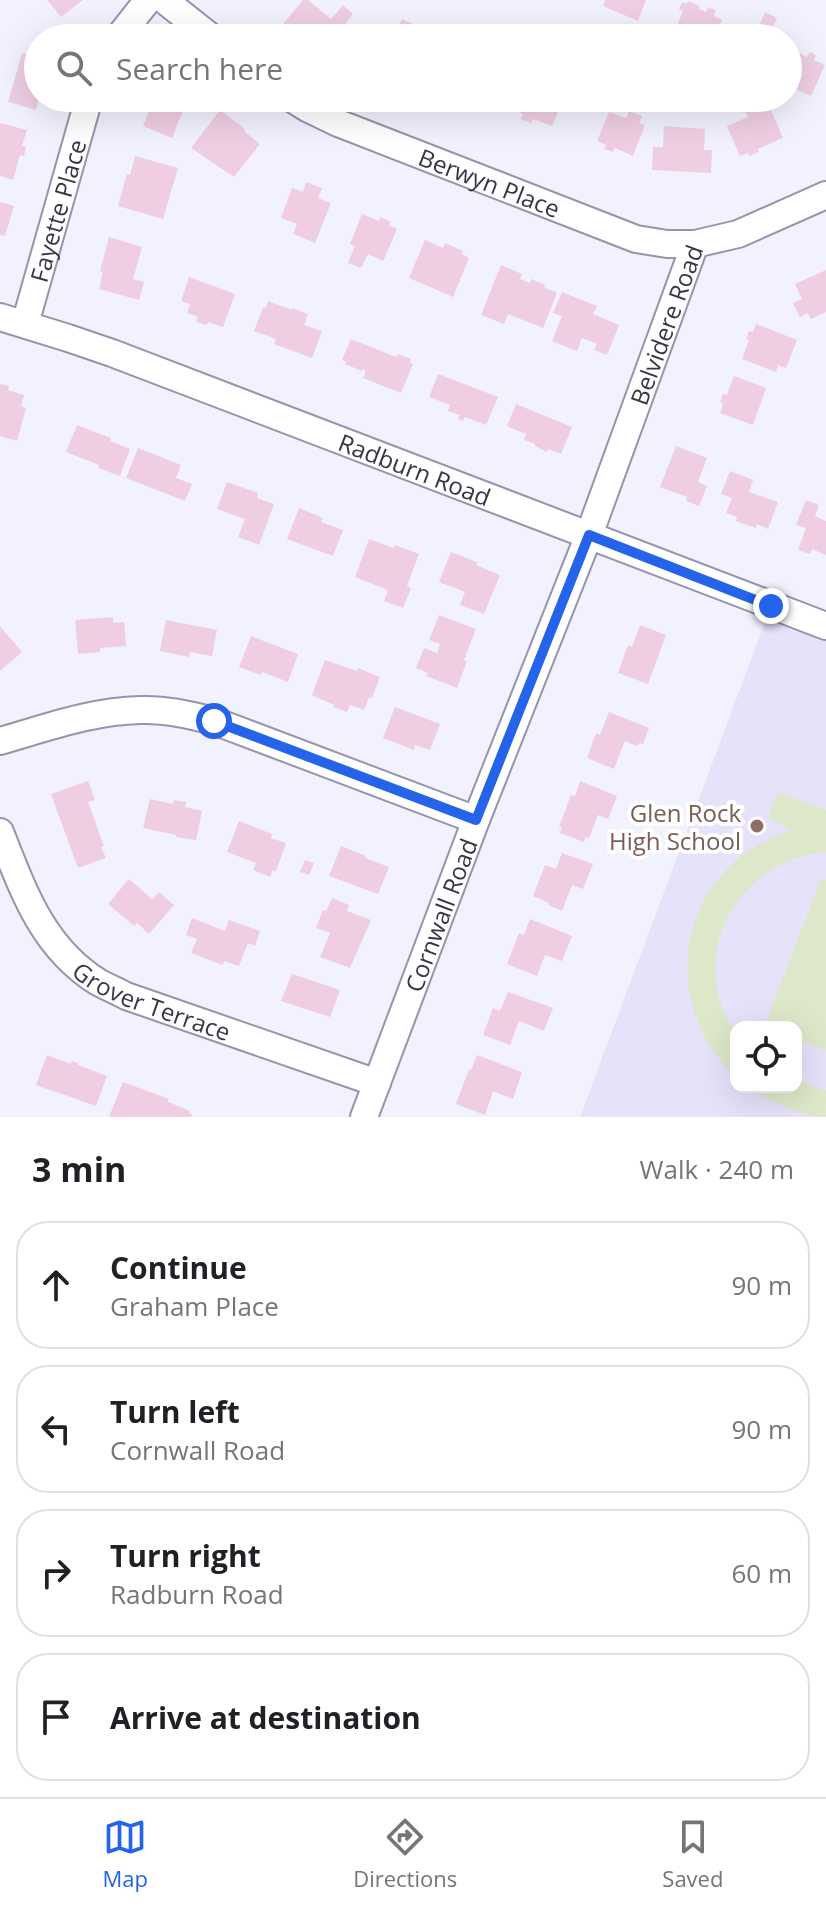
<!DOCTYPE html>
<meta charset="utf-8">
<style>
body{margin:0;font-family:"Open Sans",sans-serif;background:#f2f2f2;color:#202124}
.controls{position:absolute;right:24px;bottom:24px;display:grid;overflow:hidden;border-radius:16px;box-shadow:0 8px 32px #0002}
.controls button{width:72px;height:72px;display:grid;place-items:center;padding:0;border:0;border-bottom:2px solid #e0e0e0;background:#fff;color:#202124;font:40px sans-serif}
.stop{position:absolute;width:24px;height:24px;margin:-18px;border:6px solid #2563eb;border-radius:50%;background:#fff}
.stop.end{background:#2563eb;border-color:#fff;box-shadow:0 2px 8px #0008}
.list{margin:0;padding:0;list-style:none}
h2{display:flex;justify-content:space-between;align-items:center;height:104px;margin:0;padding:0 32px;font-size:34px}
h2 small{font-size:26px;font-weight:400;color:#757577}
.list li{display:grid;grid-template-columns:52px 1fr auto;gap:24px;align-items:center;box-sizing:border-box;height:128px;margin:0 16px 16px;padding:0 16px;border:2px solid #e0e0e0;border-radius:32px}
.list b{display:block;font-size:30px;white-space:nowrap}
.list p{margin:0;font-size:26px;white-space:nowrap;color:#757577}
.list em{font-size:26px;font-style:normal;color:#757577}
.icon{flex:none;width:44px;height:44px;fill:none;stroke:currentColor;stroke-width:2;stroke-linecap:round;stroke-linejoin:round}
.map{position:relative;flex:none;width:826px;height:1117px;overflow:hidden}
.search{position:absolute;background:#fff;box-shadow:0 8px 32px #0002;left:24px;right:24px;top:24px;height:88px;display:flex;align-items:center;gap:20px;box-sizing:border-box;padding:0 28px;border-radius:44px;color:#757577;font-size:30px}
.sheet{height:680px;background:#fff}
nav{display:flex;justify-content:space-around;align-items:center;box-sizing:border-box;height:112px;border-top:2px solid #e0e0e0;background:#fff;font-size:22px;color:#757577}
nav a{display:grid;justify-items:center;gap:4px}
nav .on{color:#2563eb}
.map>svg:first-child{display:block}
.built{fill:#e5e2fa;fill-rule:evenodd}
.green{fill:#dde8ca}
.building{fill:#efcee3}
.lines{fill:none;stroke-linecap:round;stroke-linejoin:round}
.minor-casing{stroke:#9693b1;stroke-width:30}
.minor{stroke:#fff;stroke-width:26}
.route{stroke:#2563eb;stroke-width:10}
.education-dot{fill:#8d6e63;stroke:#fff;stroke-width:3}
.labels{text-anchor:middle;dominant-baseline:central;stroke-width:8;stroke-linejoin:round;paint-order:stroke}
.street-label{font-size:24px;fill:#373643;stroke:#fff}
.education-label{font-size:24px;fill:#785e54;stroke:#fff;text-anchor:end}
</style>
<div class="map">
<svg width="826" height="1117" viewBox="0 0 826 1117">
<rect width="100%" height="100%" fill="#f2f1fe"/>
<path class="built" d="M771 606 826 626V1117H580ZM736 1027H796V1087H736Z"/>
<path class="green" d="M778 792 826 810V852C760 857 708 916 716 983 718 997 723 1011 730 1024 731 1027 735 1030 736 1034 738 1042 736 1068 736 1077 675 1023 670 925 729 867 747 849 769 838 792 830L767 818Z
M821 879 826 881V1051L796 1039V1027H764Z
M796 1080 826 1091V1117C803 1117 767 1100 748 1087H796Z"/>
<path class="building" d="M47 0H83L61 17Z
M303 0H308L331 19 343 5 353 14 343 27 346 29 339 38H301L283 24Z
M605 0H646L638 21 603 6Z
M688 1 700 6 699 9 706 12 708 7 716 10 714 16 722 20 714 38H672L683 11 679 10 682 2 687 4Z
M765 12 777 18 769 35 757 30Z
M402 19 415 25 412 32 426 38H386L392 25 398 27Z
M789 48 807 57 810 52 816 55 814 60 825 65 811 96 795 89 792 96 788 95Z
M22 53 38 57V98H39L36 110 8 102Z
M151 98 154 100V98H188L172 138 143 126 151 107 148 106Z
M501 98H564L552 126 533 119 531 123 521 119 523 114 499 104Z
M764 98H766L783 138 758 149 759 152 749 156 748 153 740 156 727 126 748 117 743 107Z
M220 110 245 129 244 131 260 144 234 177 191 148Z
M629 111 642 116 639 123 645 125 633 156 615 148 613 152 604 149 606 145 597 141 609 112 626 118Z
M0 123 27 130 22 146 26 147 24 156 20 155 13 180 0 176Z
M664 126 705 129 704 150H712L711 173 652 170 653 147H663Z
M135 156 178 168 163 219 118 206 127 174 130 175Z
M306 182 322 188 318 198 331 203 315 243 293 234 297 224 281 218 292 188 303 192Z
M0 202 14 206 5 236 0 235Z
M362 214 379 221 380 217 391 222 389 225 397 229 383 261 368 254 361 268 348 263 355 246 350 244Z
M109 237 142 247 133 279 144 282 139 300 99 289 103 272 100 271Z
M425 240 443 248 445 243 463 251 462 254 469 258 453 297 409 278Z
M501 265 522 274 520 279 530 283 531 279 545 285 544 287 557 293 543 328 508 314 504 324 481 315Z
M826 270V312L811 319 808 313 800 317 793 303 802 299 795 284Z
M189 277 235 294 223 327 208 322 207 325 196 322 198 317 187 313 190 304 181 301Z
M562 292 597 306 593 314 619 325 607 355 594 350 597 344 582 338 577 351 552 341 562 316 553 313Z
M268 301 292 310V308L308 314 304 325 322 331 312 358 274 344 276 339 254 331 263 307 266 308Z
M756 324 797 340 786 368 778 365 776 372 742 359 749 340 746 339 749 331 753 332Z
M351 339 396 357 398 354 411 359 410 363 413 364 401 393 363 378 366 371 363 369 362 371 345 364 346 362 342 360Z
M438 374 498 397 486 425 465 417 463 421 458 419 460 415 448 411 450 405 429 397Z
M734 376 766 388 753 425 720 413 723 404 720 402 723 394 727 395Z
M0 384 9 386 8 390 24 395 21 406 26 408 17 441 0 436Z
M516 404 572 427 561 454 548 449 547 452 535 446V444L524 440 526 434 507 426Z
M77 425 111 438 110 441 130 449 120 476 98 468 99 465 66 452Z
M676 446 707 458 698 482 707 486 699 506 686 501 687 497 660 487Z
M138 448 181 465 176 478 192 484 185 501 126 478Z
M730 471 753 480 749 492 778 502 768 529 757 524 756 528 736 521 737 517 726 513 732 498 721 494Z
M227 482 258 493 257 498 274 504 259 545 238 537 245 519 217 509Z
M806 500 819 505 815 516 826 521V555L812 549 810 554 798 550 806 528 796 525Z
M299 508 323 518 321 522 343 530 333 556 287 539Z
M369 539 393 548 395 545 419 554 407 586 411 588 403 608 384 601 388 590 355 577Z
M451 552 477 562 476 565 500 575 484 614 460 605 465 592 439 582Z
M439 615 476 629 464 660 467 661 457 688 426 676 428 673 416 668 424 648 437 653 440 644 429 640Z
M113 617V623L124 622 126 646 100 648V652L78 654 75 620Z
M166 620 217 630 212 656 190 652 189 657 160 651Z
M640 625 666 635 648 684 618 673 628 645 632 647Z
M0 626 22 652 0 671Z
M251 636 298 654 288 682 262 672 261 675 239 667Z
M325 660 357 671 358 668 380 677 372 698 369 697 364 710 350 705 347 712 333 707 334 705 312 695Z
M395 707 440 724 430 750 415 745 414 750 383 738Z
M609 712 649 728 643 744 639 743 637 746 625 741 614 769 587 758 596 733 600 735Z
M88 781 95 800 88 802 104 846 101 847 106 858 78 868 51 794Z
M580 781 617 796 608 819 598 815 589 838 585 837 584 842 560 833 562 827H559L571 795 575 796Z
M150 799 173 804 174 800 186 802 185 807 202 811 196 840 176 837V835L143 828Z
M239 821 272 834 271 838 286 843 276 871 273 870 270 877 253 870 256 863 227 852Z
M341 846 366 856 365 858 389 867 378 894 329 876Z
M562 853 593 864 583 889 572 885 562 911 548 905 549 903 533 896 545 865 556 869Z
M305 860 314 863 309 875 300 872Z
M129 879 152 899 159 892 174 905 149 934 137 923 134 926 108 904Z
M332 898 349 905 347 911 371 920 350 968 320 957 330 933 316 928 323 910 326 911Z
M192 918 225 931 229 920 260 931 255 946 248 943 239 966 224 961 223 965 191 953 197 939 186 935Z
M530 919 572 936 562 961 545 955 537 976 507 964 519 933 524 935Z
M292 974 340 990 330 1017 281 1001Z
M508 992 553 1008 544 1031 519 1021 510 1045 483 1035 493 1008 500 1011Z
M47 1055 71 1064 72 1061 78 1063V1065L107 1076 96 1106 36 1085Z
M477 1055 522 1072 513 1099 493 1091 485 1115 456 1104 469 1069 471 1070Z
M123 1082 169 1099 168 1102 190 1111 189 1113 192 1114 191 1117H109Z"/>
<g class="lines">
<g class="minor-casing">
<g id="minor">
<path d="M164 0 212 38"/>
<path d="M118 38 148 0"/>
<path id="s1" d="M291 98 307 108 338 123 636 239 667 244H695"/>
<path id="s2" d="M0 317 68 338 112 353 826 626"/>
<path id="s3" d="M25 324 89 98"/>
<path d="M0 741C46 728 92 711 140 710 165 709 190 715 214 721L476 820"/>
<path id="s4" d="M0 832C23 890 42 947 98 982 107 987 117 991 126 996L377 1083"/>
<path id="s5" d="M364 1117 476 820 589 535 695 244 738 234 826 195"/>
</g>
</g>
<use href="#minor" class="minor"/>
</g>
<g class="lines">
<path class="route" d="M214 721 476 820 589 535 771 606"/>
</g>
<circle class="education-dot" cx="757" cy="826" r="8"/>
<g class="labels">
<g class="street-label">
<text stroke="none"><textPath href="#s1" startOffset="216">Berwyn Place</textPath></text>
<text stroke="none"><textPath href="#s3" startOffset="118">Fayette Place</textPath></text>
<text stroke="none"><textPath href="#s5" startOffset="848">Belvidere Road</textPath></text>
<text stroke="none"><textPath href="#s2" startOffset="442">Radburn Road</textPath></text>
<text stroke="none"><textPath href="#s5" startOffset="216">Cornwall Road</textPath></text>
<text stroke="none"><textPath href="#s4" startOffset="240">Grover Terrace</textPath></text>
</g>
<g class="education-label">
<text x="741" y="812">Glen Rock<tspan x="741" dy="28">High School</tspan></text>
</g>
</g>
</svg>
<div class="controls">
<button><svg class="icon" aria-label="locate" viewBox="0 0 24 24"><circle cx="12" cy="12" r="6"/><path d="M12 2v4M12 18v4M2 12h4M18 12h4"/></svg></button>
</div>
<div class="stop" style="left:214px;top:721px"></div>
<div class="stop end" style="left:771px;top:606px"></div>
<div class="search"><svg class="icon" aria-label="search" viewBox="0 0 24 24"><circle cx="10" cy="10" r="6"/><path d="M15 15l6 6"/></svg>Search here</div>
</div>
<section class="sheet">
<h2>3 min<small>Walk · 240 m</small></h2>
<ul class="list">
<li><svg class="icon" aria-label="ahead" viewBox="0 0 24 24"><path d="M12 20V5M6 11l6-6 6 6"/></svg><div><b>Continue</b><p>Graham Place</p></div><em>90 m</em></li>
<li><svg class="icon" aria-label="left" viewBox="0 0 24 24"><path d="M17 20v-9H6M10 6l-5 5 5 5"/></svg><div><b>Turn left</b><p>Cornwall Road</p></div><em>90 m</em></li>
<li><svg class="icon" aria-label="right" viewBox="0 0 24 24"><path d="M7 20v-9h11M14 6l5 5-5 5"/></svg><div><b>Turn right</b><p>Radburn Road</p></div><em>60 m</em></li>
<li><svg class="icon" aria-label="arrive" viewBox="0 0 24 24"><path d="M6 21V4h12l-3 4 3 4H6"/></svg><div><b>Arrive at destination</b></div></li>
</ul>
</section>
<nav>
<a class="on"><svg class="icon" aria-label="map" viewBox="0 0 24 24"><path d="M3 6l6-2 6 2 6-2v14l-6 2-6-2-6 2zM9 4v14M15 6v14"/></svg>Map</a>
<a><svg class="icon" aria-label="directions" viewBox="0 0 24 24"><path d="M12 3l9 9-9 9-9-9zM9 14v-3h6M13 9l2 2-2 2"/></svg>Directions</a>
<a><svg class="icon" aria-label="saved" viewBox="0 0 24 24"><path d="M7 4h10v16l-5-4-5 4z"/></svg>Saved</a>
</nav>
